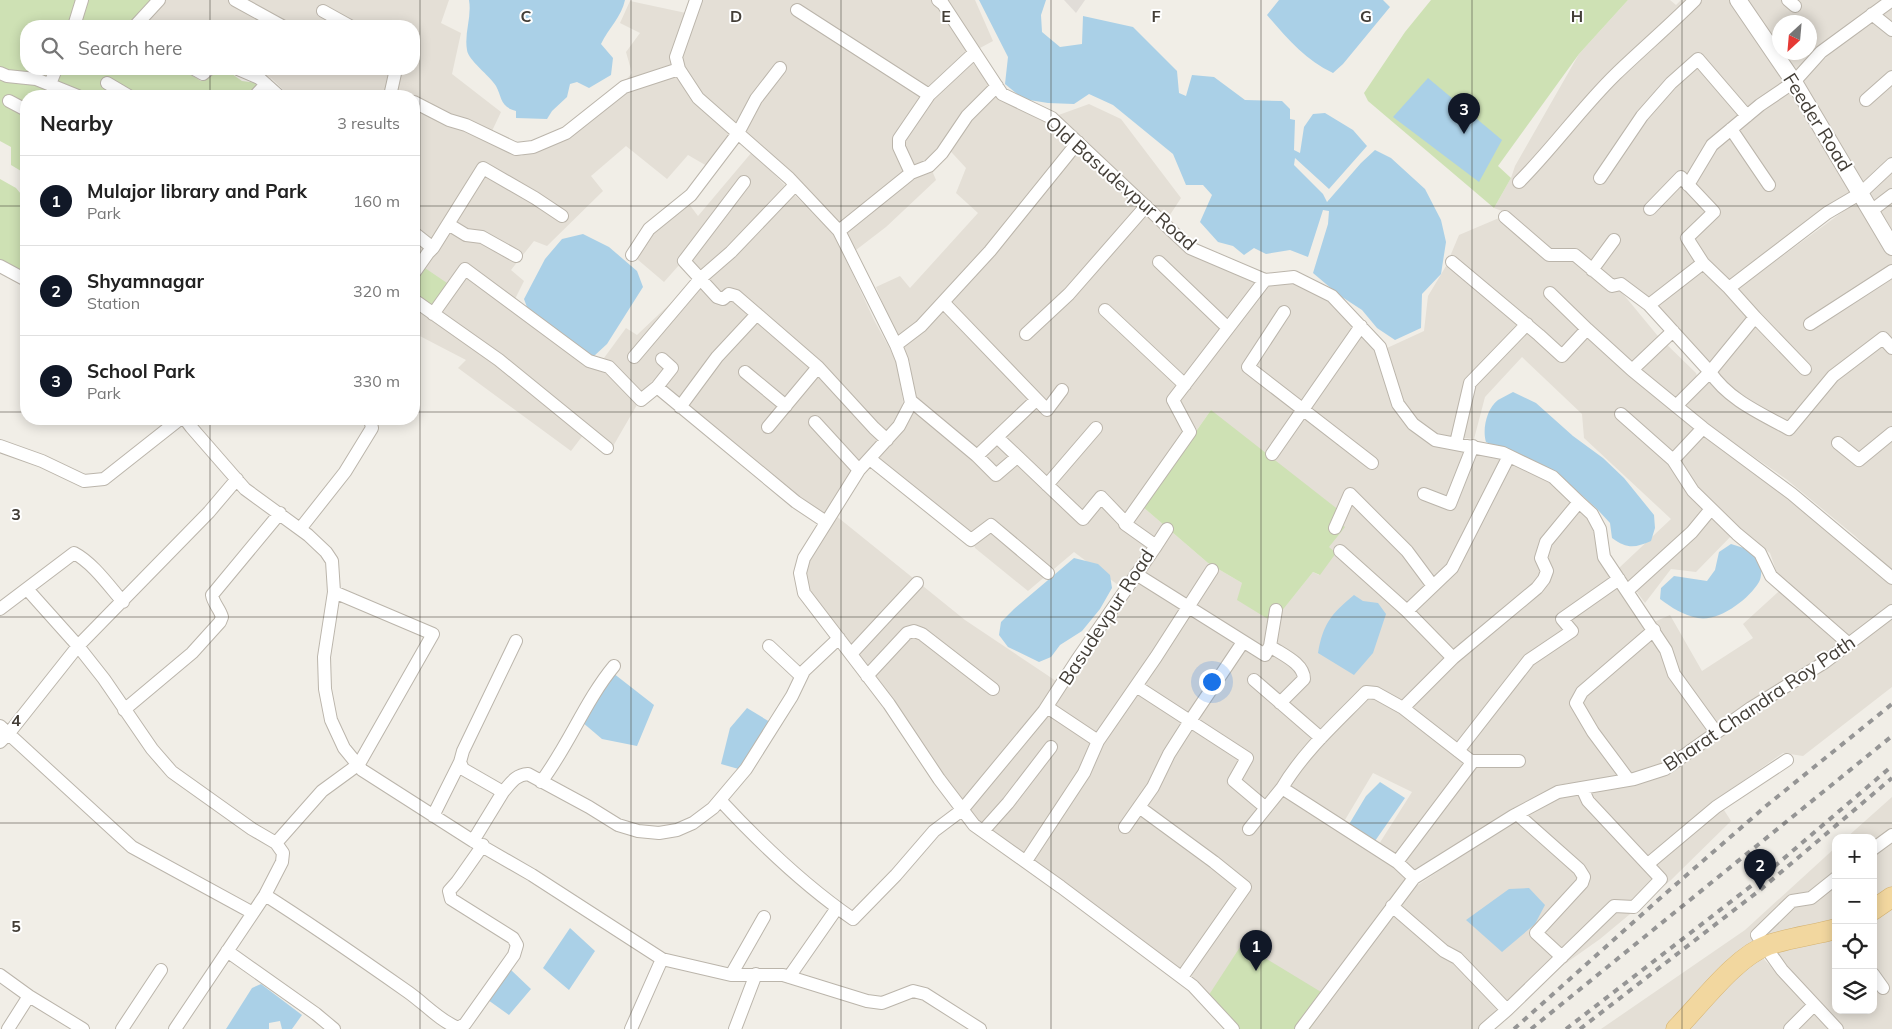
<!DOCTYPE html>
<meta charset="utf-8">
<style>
body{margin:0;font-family:Mulish,sans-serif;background:#f6f6f6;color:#222}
.controls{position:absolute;right:15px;bottom:15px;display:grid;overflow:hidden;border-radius:10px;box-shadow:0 2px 12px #0003}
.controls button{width:45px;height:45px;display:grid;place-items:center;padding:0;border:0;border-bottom:1px solid #e0e0e0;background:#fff;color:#222;font:25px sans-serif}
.compass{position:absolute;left:1772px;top:15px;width:45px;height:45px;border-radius:50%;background:#fff;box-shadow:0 2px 12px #0003;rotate:206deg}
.you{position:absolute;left:1211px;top:681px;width:18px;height:18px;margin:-12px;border:4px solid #fff;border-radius:50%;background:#1a73e8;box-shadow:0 0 0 8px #1a73e833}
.badge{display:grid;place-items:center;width:32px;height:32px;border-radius:50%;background:#111827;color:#fff;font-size:16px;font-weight:700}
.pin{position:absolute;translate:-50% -41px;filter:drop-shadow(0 1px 2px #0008)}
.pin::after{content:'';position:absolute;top:26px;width:18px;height:15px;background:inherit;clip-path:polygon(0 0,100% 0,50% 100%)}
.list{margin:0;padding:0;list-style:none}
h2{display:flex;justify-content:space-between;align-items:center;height:65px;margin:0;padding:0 20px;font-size:21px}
h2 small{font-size:16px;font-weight:400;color:#767676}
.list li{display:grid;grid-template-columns:32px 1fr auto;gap:15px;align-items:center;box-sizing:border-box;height:90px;padding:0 20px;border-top:1px solid #e0e0e0}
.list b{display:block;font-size:19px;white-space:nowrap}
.list p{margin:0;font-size:16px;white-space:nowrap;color:#767676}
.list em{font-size:16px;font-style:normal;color:#767676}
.icon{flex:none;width:28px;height:28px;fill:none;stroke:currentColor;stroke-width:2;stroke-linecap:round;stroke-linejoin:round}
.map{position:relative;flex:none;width:1892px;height:1029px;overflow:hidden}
.search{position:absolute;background:#fff;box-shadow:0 2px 12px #0003;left:20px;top:20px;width:400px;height:55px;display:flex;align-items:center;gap:12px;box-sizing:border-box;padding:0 18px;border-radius:20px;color:#767676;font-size:19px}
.panel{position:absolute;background:#fff;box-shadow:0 2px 12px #0003;left:20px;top:90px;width:400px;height:335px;border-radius:20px}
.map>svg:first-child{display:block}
.residential{fill:#e4dfd6}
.industrial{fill:#e1ddd8}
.green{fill:#cee1b4}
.water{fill:#aad0e7}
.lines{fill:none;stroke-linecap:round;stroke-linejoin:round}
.minor-casing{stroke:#bbb5ab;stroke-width:14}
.tertiary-casing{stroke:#bbb5ab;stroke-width:18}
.primary-casing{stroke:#d5b371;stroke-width:21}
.minor{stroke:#fff;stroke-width:12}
.tertiary{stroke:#fff;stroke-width:16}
.primary{stroke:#f2d79f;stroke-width:20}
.rail{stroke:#959595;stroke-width:4;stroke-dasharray:6 6;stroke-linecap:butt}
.grid{fill:none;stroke:#433e37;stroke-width:1;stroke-opacity:0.55}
.labels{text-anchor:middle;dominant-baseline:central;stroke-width:4;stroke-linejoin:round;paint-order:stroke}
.street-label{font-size:19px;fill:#433e37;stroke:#fff}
.grid-label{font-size:16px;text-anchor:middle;font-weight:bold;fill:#433e37;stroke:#fff;stroke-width:4;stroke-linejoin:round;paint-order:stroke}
</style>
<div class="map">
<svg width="1892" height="1029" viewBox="0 0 1892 1029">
<rect width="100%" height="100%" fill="#f1eee7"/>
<path class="residential" d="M163 0H449L441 23 461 33 452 74 501 112 492 131 414 99V96H406L394 91 381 94 378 96H290L271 78 245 69H414V26H141Z
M702 0H975L993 41 967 55 999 98 1042 121 1089 104 1121 119 1181 198 1162 227 1183 250 1257 284 1169 402 1184 433 1121 527 1148 549 1122 588 1074 552 1028 591 975 548 970 533 879 459 894 437 912 397 910 362 901 348 876 287 900 276 910 288 978 213 956 193 966 168 942 142 928 161 936 180 886 227 856 250 840 226 726 120 685 74 682 57Z
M1628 0H1670L1676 5 1681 0H1730L1735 4 1854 191 1729 282 1704 258 1645 303 1614 280 1554 251 1505 212 1494 208 1511 178 1515 166 1579 54Z
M1747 0H1884L1795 75 1780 53 1810 52V22H1780L1779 52Z
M630 1 686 13 676 77 700 108 730 134 707 166 688 155 667 179 626 146 591 176 603 191 547 246 534 241 511 270 524 281 510 309 607 371 638 403 612 448 590 426 571 451 458 368 466 360 414 333V106L521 156 572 135 600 110 632 73 626 52 640 33 620 23Z
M1892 5V233L1799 83 1833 51Z
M752 152 835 236 874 320 897 362 903 401 901 414 825 518 802 498 751 461 652 381 642 394 604 358 626 328 637 335 694 281 680 264 664 282 637 259 654 230 689 204 698 216Z
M1860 199 1892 256V572L1855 536 1786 479 1683 408 1714 376 1652 312 1701 271 1727 294 1735 291Z
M1499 218 1542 256 1575 261 1619 289 1657 335 1696 373 1698 380 1674 408 1759 474 1892 584V605L1822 659 1719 728 1677 674 1654 622 1670 615 1702 671 1753 638 1743 624 1789 582 1777 573 1770 553 1736 531 1696 572 1671 569 1645 603 1619 568 1671 519 1584 438 1582 414 1522 357 1485 397 1474 439 1436 435 1417 423 1401 403 1387 348 1424 331 1428 296 1446 266 1459 235Z
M1291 281 1326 298 1375 349 1410 429 1498 455 1550 482 1588 519 1597 531 1601 558 1662 651 1668 676 1709 730 1664 766 1610 778 1557 785 1502 817 1413 874 1379 844 1412 792 1373 773 1342 825 1281 784 1267 802 1241 781 1253 758 1198 720 1243 647 1267 661 1278 634 1280 613 1313 572 1319 575 1329 547 1211 410 1197 430 1179 401 1264 284Z
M1143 507 1208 563 1242 583 1273 622 1264 651 1241 636 1184 723 1240 759 1229 781 1268 814 1283 795 1394 865 1409 878 1294 1029H1241L978 823 968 809 1159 548 1129 524Z
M835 515 965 620 1059 683 963 806 934 760 808 593 803 579 808 562Z
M1892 618V687L1803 756 1783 753 1717 799 1731 821 1671 880 1600 939 1521 995 1482 1029H1307L1352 968 1415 887 1504 827 1560 797 1667 773Z
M1892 797V1029H1842L1756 944 1668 1029H1601L1745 930 1836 847V1010H1873V838H1846Z
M1760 955 1830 1029H1682Z"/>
<path class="industrial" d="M1064 0H1085L1076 13Z"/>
<path class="green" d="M0 0H154L130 26H26V69H182L201 81 216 69H225L242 81 259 83 248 96H26V174L11 165V147L0 141Z
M1431 0H1628L1579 54 1498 166 1511 178 1494 208 1368 101 1364 93 1405 32Z
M0 179 16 188 26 200V274L0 260Z
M419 264 450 285 433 314 414 300V273Z
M1211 410 1340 511 1338 521 1345 527 1329 547 1336 553 1320 575 1313 572 1273 622 1237 600 1242 583 1208 563 1143 507Z
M1242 944 1331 998 1310 1029H1238L1203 1004Z"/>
<path class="water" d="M469 0H625C622 16 608 29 601 44L613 58 611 75 589 88 577 82 570 84 567 97 552 111 547 119 516 118V111C500 107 502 97 496 86 490 76 468 60 467 50 464 33 472 17 469 0Z
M979 0H1046L1041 15 1042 32 1060 47 1082 44 1083 16 1133 27 1177 71 1179 93 1186 96 1192 75 1214 77 1245 100 1282 101 1290 109V119L1295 120 1294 150 1300 153 1304 127 1313 114 1325 113 1353 130 1367 146 1329 189 1295 158 1294 165 1323 194 1327 202 1361 163 1375 150 1391 158 1425 189 1441 220 1446 242 1441 274 1422 294 1421 328 1395 340 1377 328 1362 310 1339 295 1313 273 1328 224 1329 211 1323 210 1308 257 1290 250 1266 254 1254 248 1244 255 1233 246 1218 242 1200 222 1212 195 1203 185H1186L1173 154 1113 105 1089 94 1074 104 1048 103 1023 99 1005 84 1008 57Z
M1279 0H1383L1390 7 1343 64 1333 73C1305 60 1287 38 1267 15Z
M1428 78 1502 140 1479 182 1393 117Z
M583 234 609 247 637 271 643 287 607 344 594 356 579 351 528 310 524 299 545 259 562 239Z
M1513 392 1536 403 1573 436 1603 458 1624 478 1654 515 1655 528 1651 541C1635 548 1627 549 1612 538L1610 523 1597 509 1567 482 1543 467 1486 442C1482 429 1487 408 1498 400 1503 397 1508 395 1513 392Z
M1731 544 1750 550 1762 563C1761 569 1762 577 1759 582 1749 599 1719 622 1698 618 1683 615 1672 608 1660 599L1661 588 1674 576 1707 581 1715 570 1719 552Z
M1074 558 1098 564 1110 575 1112 588 1100 609 1082 631 1060 645 1051 657 1039 662 1008 647 999 635 1001 622 1014 609Z
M1354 595 1363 601 1378 603 1386 614 1373 653 1354 675 1318 653C1323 624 1331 614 1354 595Z
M613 673 654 705 637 746 602 739 582 722Z
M747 708 770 722 742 770 721 764 730 728Z
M1380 782 1405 798 1375 841 1348 826 1366 796Z
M1529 888 1545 905 1535 924 1502 952 1466 920 1509 889Z
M570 928 595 951 569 990 543 968Z
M511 970 531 989 509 1015 488 1000Z
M261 984 302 1015 292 1029H282L280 1021 269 1023V1029H226L252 988Z"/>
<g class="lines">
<g class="minor-casing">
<path id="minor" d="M235 0 282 26
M696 0 676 57 679 69 698 98 789 178 839 231 896 345 902 360 911 403 899 426 859 470 804 558 800 573 804 593 889 704 939 779 974 825 1061 887 1193 986 1233 1029
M938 0 943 4 1002 94 1052 118 1190 248 1265 280 1294 277 1332 296 1380 347 1398 404 1413 424 1435 440 1503 453 1553 477 1579 502 1592 514 1600 529 1604 557 1666 650 1674 674 1716 732
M1788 0 1795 6
M797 10 929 95
M323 11 350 26
M1872 14 1892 30
M74 26 82 0
M135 26 159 0
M194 69 203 74 209 69
M238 69 259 78 279 96
M0 73 7 76 36 79 78 96
M107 83 129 96
M50 84 56 69
M255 96 266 84
M390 96 396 69
M1866 100 1892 77
M9 101 26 110
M414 102 449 120 466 125 516 149 533 147 566 133 624 87 679 69
M1731 129 1769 185
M911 173 929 166 942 153 967 116 997 86
M1600 178 1642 116 1671 83 1698 59 1747 116
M744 182 684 261 717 297 723 299 729 294 736 296 818 367 874 428 887 440
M1519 182C1553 148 1582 107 1616 74 1642 49 1669 26 1695 0
M1688 185 1712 145 1760 105 1794 82 1821 52 1892 0
M1650 209 1681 177 1714 212 1687 238 1703 263 1729 288 1755 317 1710 372C1729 400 1760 413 1789 429L1833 376 1883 338 1892 348
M1871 211 1892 195
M1505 217 1549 255H1575L1612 286 1621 284 1649 305 1710 372 1676 406 1703 428 1792 494 1892 578
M448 224 466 235 482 237 516 256
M839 231 911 173 899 147V139L929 95 974 53
M414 233 433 248 428 253 414 273
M433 248 483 168 535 198 562 216
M632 255 649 229 691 195 738 133 756 99 780 68
M1159 262 1228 328
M1452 262 1539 335 1562 356 1587 329
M0 266 26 280
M1592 270 1614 240
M1729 288 1827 213 1861 193 1892 164
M1550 293 1587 329 1632 370 1673 331
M414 300 499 360 607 448
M943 302 1047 410 1062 390
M1649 305 1703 263
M1105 310 1185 385
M1284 312 1248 367 1372 463
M433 314 465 269 589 361 609 367 641 400 657 387 672 368 662 359
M1755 317 1805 369
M1810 324 1892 271
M1026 334 1069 294 1146 206
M896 345 921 326 990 251 1078 142
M634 357 701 278 731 252 795 185
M1632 370 1676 406
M745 372 786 406
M657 387 796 502 826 522
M911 401 977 456 996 475 1017 457
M680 407 717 357 757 314
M1621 414 1673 460 1693 491 1737 534 1760 553 1771 576 1849 644
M185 419 191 427 245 489 308 535 326 552 332 561 334 592 324 657 325 689 331 720 344 748 362 770 473 841 532 875 662 959 731 975H783L867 1001 882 1003 913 991 925 994 980 1029
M815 422 859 470
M768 427 818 367
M998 438 1083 519 1101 497 1126 523
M1456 443 1470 383 1527 324
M1838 443 1859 460 1892 433
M0 446 42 461 84 481 104 479 180 419
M1272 454 1361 326
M977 456 1036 400
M870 459 971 540 991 525 1048 573
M1673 460 1703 428
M1047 485 1096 428
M1424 494 1450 504 1473 446
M1335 528 1350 494 1407 551 1433 586
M300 529 345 472 372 428 370 419
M1156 546 1167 529
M1340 551 1407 611
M1136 574 1265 655 1270 646 1276 610
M27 589 78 646 104 679 152 749 172 772 252 829 276 843 283 853 282 862 265 895 175 1029
M1627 591 1692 532 1711 509
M0 609 74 553C93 563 109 586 123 602
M516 641 463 751 460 762 463 769 503 792C511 783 515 775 528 774L589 807 618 825 638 831 659 833 677 830 693 823 713 808 746 769 792 696 804 671 839 638
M769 646 801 676
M1270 646C1281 654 1304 663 1304 679L1280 703
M851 654 917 583
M1453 658 1537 588 1544 579 1547 571 1541 558 1546 542 1579 502
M867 676 907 633 914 631 922 634 993 689
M1254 680 1321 738
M1136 686 1247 758 1234 781 1266 808
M1047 707 1098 741 1156 657 1212 570
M1403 708 1376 693 1366 692C1336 723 1304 751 1282 788L1397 862 1414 878
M124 710 192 653 220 622 222 617C220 609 213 603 212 595L280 513
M0 726 132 847 253 913
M0 742 9 733 78 646 209 512 237 479
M1458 751 1529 660 1572 631 1562 619 1619 579
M1471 761H1519
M1628 779 1593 732 1576 703 1582 692 1654 630
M541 782C569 745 585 701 614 666
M720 800C760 843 805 886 853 919L896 875 934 831 962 810 1044 711 1077 660 1156 546 1125 524 1190 432 1173 400 1265 280
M1139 807 1214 862 1245 887 1182 977
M1517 814 1579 869 1584 877 1582 883 1536 933 1562 957
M433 816 460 762
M1125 827 1153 787 1169 754 1190 721 1243 642
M1249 829 1282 788
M983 831 1008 803 1051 747
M473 841 503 792
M276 843 322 791 359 764 433 634 334 592
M1873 849 1892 835
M1026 861 1084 773 1098 741
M1397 862 1471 764V761L1403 708 1453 658 1407 611 1452 568 1509 456
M1648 864 1716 807 1787 760
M1836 878 1811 898 1792 901 1757 935 1782 970 1837 1029
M265 895C314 926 361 959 408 992 425 1004 439 1020 458 1028L465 1024 514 955 517 945 513 938 451 899 449 891 457 882 483 845
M1392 906 1444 951 1457 958 1507 1010 1485 1029
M227 951 316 1014 334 1029
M1873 974 1883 988
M0 975 29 996 83 1029
M731 975 764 917
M789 977 837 908
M1507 1010 1614 906 1634 907 1661 879 1588 801 1582 788
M8 1029 29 996
M122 1029 161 970
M631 1029 662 959
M735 1029 756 974
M1301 1029 1414 878 1513 816 1558 792 1634 779 1665 769 1751 708 1825 662 1892 611
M1790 1029 1814 1005"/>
</g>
<g class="tertiary-casing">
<path id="tertiary" d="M1738 0 1794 82 1892 247"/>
</g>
<g class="primary-casing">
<path id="primary" d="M1873 910 1892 897
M1676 1029C1701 1004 1735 957 1768 945 1789 938 1813 935 1836 929"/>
</g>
<use href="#minor" class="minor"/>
<use href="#tertiary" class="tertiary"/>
<use href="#primary" class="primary"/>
<path class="rail" d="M1514 1029 1658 900 1766 806 1892 704
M1531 1029 1892 736
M1566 1029 1755 883 1892 766
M1580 1029 1760 890 1892 778"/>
</g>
<path class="grid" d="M210 0V26M420 0V1029M631 0V1029M841 0V1029M1051 0V1029M1261 0V1029M1472 0V1029M1682 0V1029M210 69V96M0 206H26M414 206H1892M0 412H26M414 412H1892M210 419V1029M0 617H1892M0 823H1892"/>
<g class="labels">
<g class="street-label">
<text transform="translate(1818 122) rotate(58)">Feeder Road</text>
<text transform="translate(1121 183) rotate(41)">Old Basudevpur Road</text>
<text transform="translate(1106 617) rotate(-57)">Basudevpur Road</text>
<text transform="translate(1759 703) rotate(-34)">Bharat Chandra Roy Path</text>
</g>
</g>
<g class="grid-label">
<text x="526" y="22">C</text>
<text x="736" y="22">D</text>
<text x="946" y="22">E</text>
<text x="1156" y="22">F</text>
<text x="1366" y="22">G</text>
<text x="1577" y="22">H</text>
<text x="16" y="520">3</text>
<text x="16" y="726">4</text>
<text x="16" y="932">5</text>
</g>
</svg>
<div class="controls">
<button>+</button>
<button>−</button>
<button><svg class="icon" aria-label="locate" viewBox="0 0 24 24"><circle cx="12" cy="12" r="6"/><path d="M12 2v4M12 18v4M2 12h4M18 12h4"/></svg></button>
<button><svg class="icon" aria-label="layers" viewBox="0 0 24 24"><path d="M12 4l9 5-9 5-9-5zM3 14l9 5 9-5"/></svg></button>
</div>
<svg class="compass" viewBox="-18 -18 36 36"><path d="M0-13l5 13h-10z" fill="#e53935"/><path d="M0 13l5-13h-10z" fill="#767676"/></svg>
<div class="you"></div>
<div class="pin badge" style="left:1256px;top:971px">1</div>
<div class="pin badge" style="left:1760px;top:890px">2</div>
<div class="pin badge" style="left:1464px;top:134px">3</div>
<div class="search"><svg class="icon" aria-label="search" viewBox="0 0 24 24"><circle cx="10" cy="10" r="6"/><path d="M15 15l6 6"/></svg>Search here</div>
<section class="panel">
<h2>Nearby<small>3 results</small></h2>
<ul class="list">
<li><span class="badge">1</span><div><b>Mulajor library and Park</b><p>Park</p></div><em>160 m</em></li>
<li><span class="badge">2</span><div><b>Shyamnagar</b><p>Station</p></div><em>320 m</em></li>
<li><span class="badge">3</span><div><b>School Park</b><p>Park</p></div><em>330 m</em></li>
</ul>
</section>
</div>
